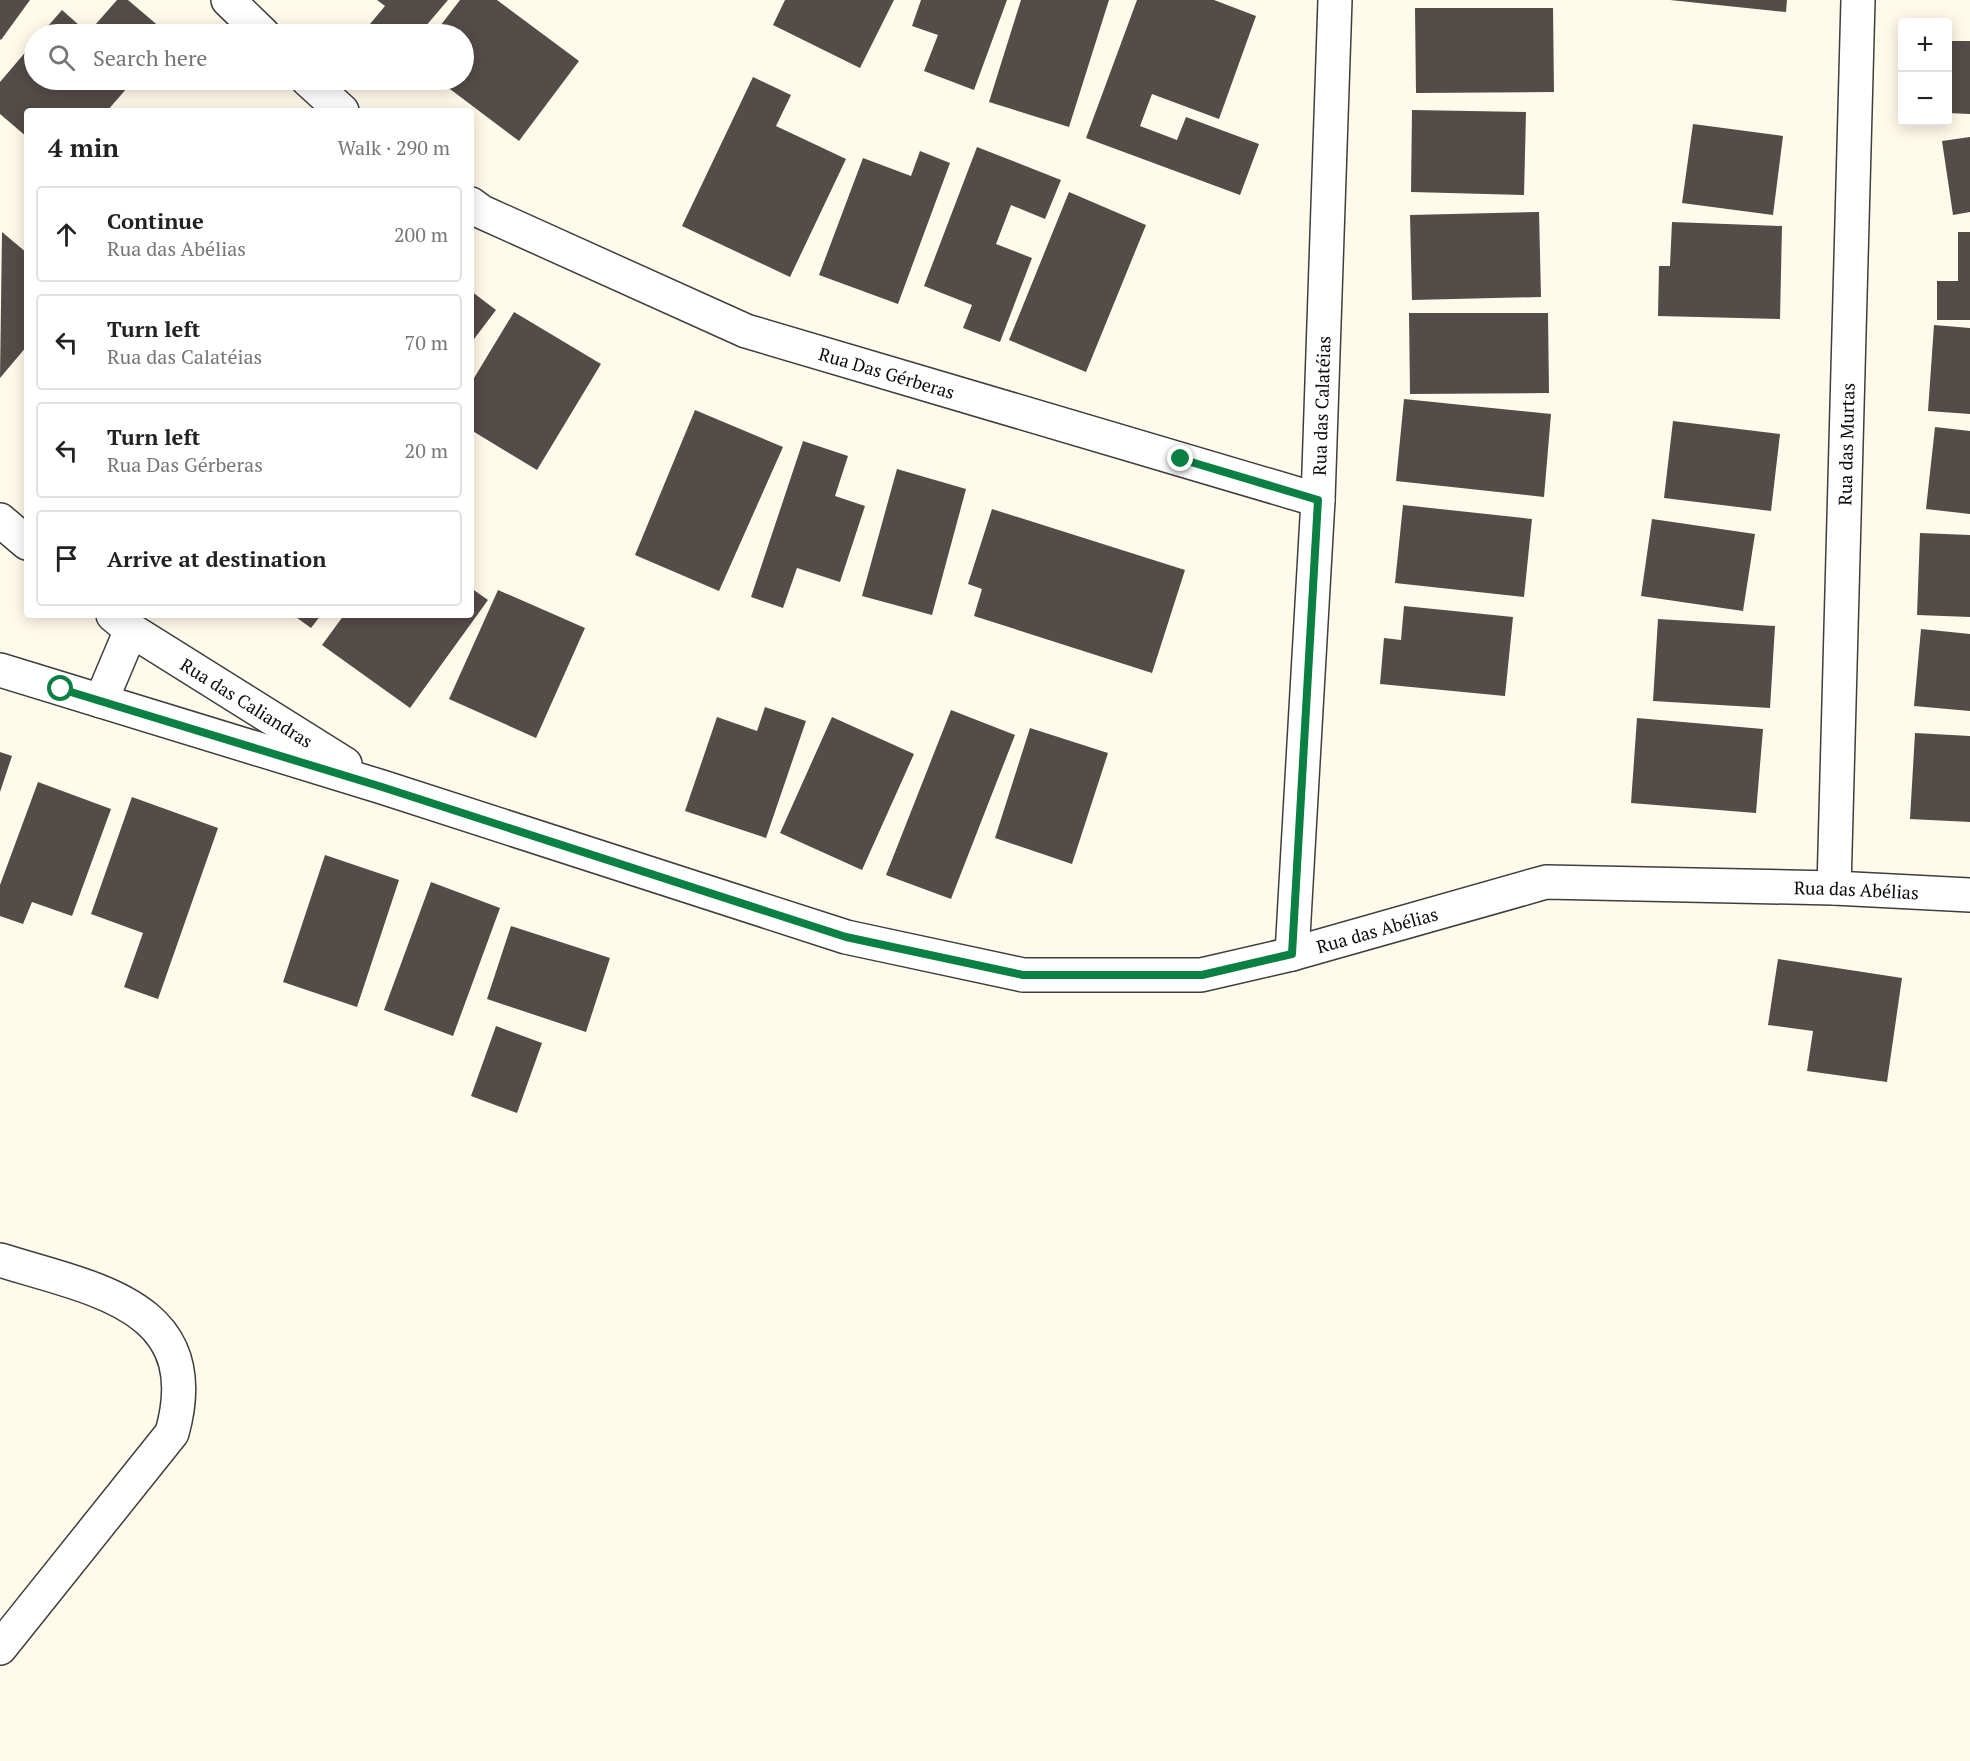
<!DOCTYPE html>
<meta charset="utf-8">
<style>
body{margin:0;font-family:"PT Serif",serif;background:#f6f6f6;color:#222}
.controls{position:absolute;right:18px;top:18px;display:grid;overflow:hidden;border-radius:6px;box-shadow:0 3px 15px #0003}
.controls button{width:54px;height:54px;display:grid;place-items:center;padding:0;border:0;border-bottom:2px solid #e0e0e0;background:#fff;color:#222;font:30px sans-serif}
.stop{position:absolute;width:18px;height:18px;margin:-14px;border:4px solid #0b8043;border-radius:50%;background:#fff}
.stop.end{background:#0b8043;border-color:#fff;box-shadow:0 2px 6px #0008}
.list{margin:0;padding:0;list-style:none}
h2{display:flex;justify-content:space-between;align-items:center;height:78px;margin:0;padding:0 24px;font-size:26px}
h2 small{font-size:20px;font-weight:400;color:#767676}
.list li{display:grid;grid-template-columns:39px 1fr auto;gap:18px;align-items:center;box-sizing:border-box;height:96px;margin:0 12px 12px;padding:0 12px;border:2px solid #e0e0e0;border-radius:6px}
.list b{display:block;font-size:22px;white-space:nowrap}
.list p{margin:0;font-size:20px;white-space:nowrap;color:#767676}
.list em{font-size:20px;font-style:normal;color:#767676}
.icon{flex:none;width:33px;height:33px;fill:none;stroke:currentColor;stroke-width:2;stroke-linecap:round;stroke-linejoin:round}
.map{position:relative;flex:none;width:1970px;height:1761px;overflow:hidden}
.search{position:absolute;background:#fff;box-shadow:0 3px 15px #0003;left:24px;top:24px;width:450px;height:66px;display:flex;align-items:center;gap:15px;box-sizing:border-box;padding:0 21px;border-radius:33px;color:#767676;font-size:22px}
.panel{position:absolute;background:#fff;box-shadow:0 3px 15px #0003;left:24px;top:108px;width:450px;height:510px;border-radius:6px}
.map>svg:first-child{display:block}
.building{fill:#544c48}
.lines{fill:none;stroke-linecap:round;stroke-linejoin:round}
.minor-casing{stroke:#3e3e3e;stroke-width:36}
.minor{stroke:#fff;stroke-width:33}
.route{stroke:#0b8043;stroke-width:8}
.labels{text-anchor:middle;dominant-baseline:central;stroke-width:6;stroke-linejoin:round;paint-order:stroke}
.street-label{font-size:18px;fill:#0b0b0b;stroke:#fff}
</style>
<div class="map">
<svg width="1970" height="1761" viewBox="0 0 1970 1761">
<rect width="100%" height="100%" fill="#fffae9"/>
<path class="building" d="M0 0H30L1 40 0 39Z
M117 0H128L168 34H41L62 10 88 33Z
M377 0H448L419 34H382L370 24 385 6Z
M460 0H497L579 61 519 141 438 80H464V34H434Z
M785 0H894L860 68 773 25Z
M921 0H1007L974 90 924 71 938 35 912 26Z
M1021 0H1109L1069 127 989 102Z
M1137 0H1214L1256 16 1219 119 1152 94 1140 126 1177 140 1186 117 1259 144 1240 195 1086 138Z
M1670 0H1787L1786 12Z
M1415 8H1553L1554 92 1416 93Z
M1948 41H1970V114L1948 113Z
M34 42V80H134L107 111H27V137L0 114V82Z
M753 77 791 95 776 126 846 159 790 277 682 226Z
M1412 110 1526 112 1524 195 1411 192Z
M1693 124 1783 136 1773 215 1682 203Z
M1970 137V212L1953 215 1942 141Z
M977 147 1061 180 1045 219 1011 205 996 244 1032 258 1000 342 963 328 972 305 924 286Z
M920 151 950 163 898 304 819 275 863 158 911 176Z
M1069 192 1146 225 1086 372 1009 340Z
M1539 212 1541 297 1412 300 1410 215Z
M1672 222 1782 226 1780 319 1658 316 1659 266H1670Z
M2 232 27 253V346L0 378Z
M1958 232H1970V320H1937V281H1958Z
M471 291 496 310 471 343Z
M514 312 601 364 537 470 471 430V383Z
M1409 313H1548L1549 393 1410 394Z
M1934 325 1970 328V414L1928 411Z
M1404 399 1551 414 1544 497 1396 481Z
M695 410 783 447 719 591 635 555Z
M1673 421 1780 434 1771 511 1664 498Z
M1935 427 1970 431V514L1926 509Z
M803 441 848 456 835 496 865 506 840 582 797 568 783 608 751 597Z
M897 469 966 489 932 615 862 596Z
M1403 505 1532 519 1524 597 1395 583Z
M992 509 1185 570 1152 673 974 616 982 589 968 584Z
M1652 519 1755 534 1743 611 1641 596Z
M1920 533 1970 535V617L1917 615Z
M471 588 488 600 410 708 322 645 344 615H471Z
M498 590 585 628 536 738 449 699Z
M1404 606 1513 617 1505 696 1380 684 1384 638 1401 640Z
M293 615H321L311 628Z
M1658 619 1775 626 1770 708 1653 701Z
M1921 629 1970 634V711L1914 706Z
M765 707 806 721 766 838 685 811 717 717 757 731Z
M951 710 1015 735 951 899 886 875Z
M832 717 914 754 862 870 780 833Z
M1637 718 1763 729 1756 813 1631 803Z
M1030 728 1108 753 1072 864 995 838Z
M1915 733 1970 736V822L1910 819Z
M0 752 12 756 0 792Z
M38 782 111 809 72 916 32 902 23 924 0 916V885Z
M132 797 218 828 158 999 124 987 143 933 91 914Z
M325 855 399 880 357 1007 283 982Z
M431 882 500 908 453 1036 384 1010Z
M511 926 610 958 586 1032 487 999Z
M1778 959 1902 978 1887 1082 1807 1071 1813 1031 1768 1025Z
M496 1026 542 1043 517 1113 471 1096Z"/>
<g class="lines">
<g class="minor-casing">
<g id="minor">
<path d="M228 0 263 34"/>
<path d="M308 80 342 111"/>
<path id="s1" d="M471 204 482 212 746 331 1318 500"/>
<path d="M0 520 27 543"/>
<path id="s2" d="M113 615 131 630 345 764"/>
<path id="s3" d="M0 670 382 787 846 937 1023 975H1201L1292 954 1546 882 1834 888 1970 895"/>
<path d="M101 701 131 630"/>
<path id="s4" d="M1834 888 1858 0"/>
<path id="s5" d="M1292 954 1318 500 1335 0"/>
<path d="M0 1260C92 1289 208 1304 172 1433L0 1648"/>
</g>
</g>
<use href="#minor" class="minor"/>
</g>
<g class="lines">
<path class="route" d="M61 689 382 787 846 937 1023 975H1202L1292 954 1318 500 1181 459"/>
</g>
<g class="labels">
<g class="street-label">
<text stroke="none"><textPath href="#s1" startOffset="450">Rua Das Gérberas</textPath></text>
<text stroke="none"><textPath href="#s5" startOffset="549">Rua das Calatéias</textPath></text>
<text stroke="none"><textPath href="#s4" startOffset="444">Rua das Murtas</textPath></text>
<text stroke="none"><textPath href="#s2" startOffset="160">Rua das Caliandras</textPath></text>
<text stroke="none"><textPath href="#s3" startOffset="1914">Rua das Abélias</textPath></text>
<text stroke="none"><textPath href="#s3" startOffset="1428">Rua das Abélias</textPath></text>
</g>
</g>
</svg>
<div class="controls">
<button>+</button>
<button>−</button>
</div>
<div class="stop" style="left:61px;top:689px"></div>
<div class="stop end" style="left:1181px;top:459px"></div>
<div class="search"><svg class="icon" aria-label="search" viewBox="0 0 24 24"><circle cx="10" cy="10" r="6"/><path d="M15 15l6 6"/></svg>Search here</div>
<section class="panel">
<h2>4 min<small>Walk · 290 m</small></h2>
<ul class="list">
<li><svg class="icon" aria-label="ahead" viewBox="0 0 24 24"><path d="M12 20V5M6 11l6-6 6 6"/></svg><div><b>Continue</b><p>Rua das Abélias</p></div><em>200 m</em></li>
<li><svg class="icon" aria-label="left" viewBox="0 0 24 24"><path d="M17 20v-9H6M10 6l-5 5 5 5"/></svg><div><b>Turn left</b><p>Rua das Calatéias</p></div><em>70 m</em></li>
<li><svg class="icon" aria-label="left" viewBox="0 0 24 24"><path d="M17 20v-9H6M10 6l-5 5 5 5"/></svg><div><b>Turn left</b><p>Rua Das Gérberas</p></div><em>20 m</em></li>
<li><svg class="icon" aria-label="arrive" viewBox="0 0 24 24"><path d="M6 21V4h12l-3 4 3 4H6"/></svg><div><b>Arrive at destination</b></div></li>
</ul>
</section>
</div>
